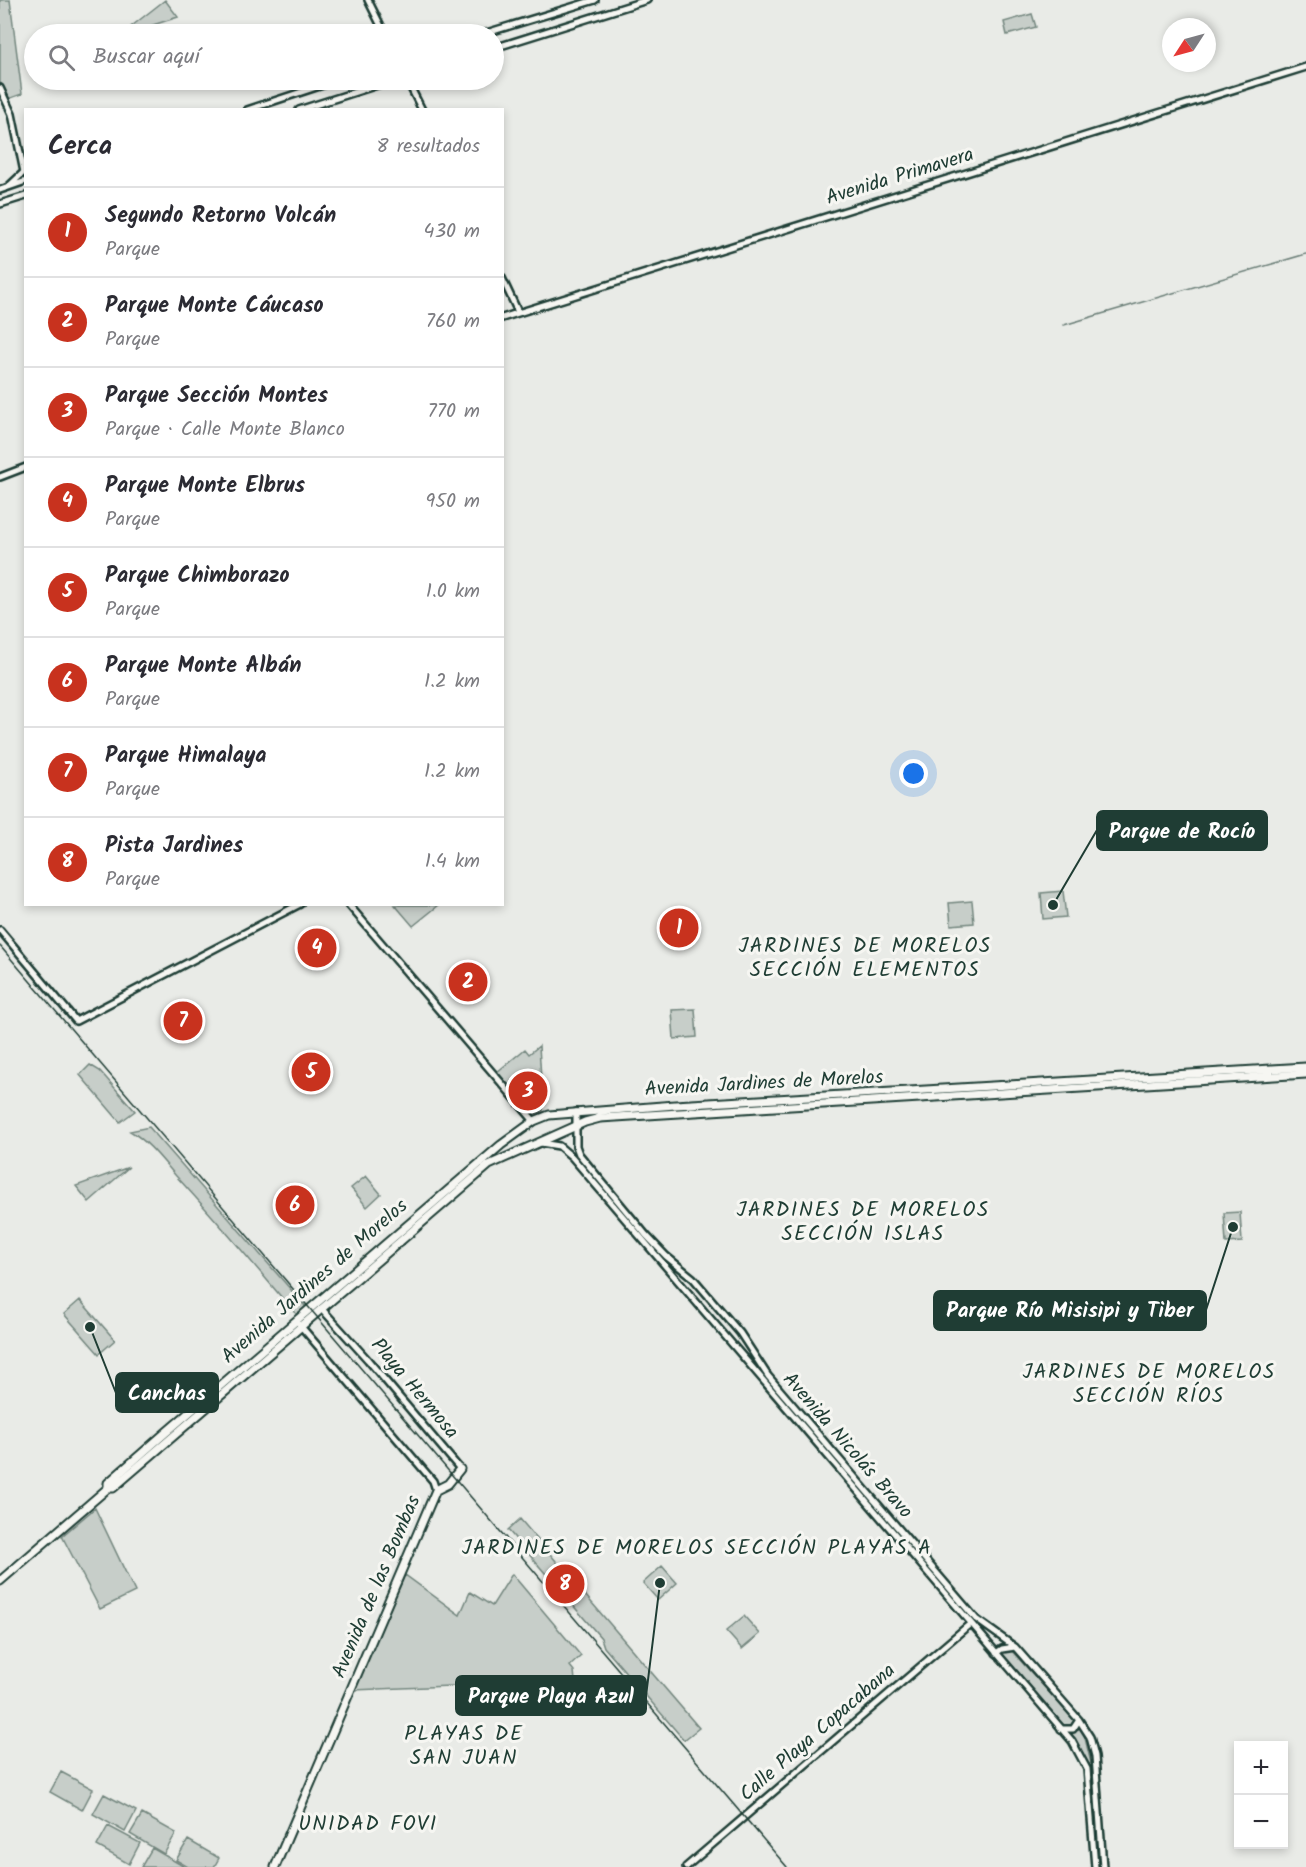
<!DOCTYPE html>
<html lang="es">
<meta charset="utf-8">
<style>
body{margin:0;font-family:Kalam,sans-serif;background:#f7f7f7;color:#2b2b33}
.controls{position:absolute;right:18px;bottom:18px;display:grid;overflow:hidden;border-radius:0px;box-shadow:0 3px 9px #0003}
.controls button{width:54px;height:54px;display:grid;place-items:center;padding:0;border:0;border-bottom:2px solid #e1e1e2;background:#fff;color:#2b2b33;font:30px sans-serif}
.compass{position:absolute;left:1162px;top:18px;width:54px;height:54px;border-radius:50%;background:#fff;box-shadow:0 3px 9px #0003;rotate:234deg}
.you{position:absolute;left:914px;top:774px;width:21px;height:21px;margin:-15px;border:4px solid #fff;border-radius:50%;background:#1a73e8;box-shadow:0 0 0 9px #1a73e833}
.badge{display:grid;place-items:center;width:39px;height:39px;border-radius:50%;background:#c8321e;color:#fff;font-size:20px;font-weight:700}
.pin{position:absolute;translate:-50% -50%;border:3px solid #fff;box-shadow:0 2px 6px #0006}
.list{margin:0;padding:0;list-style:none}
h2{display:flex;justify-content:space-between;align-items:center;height:78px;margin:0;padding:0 24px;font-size:26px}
h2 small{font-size:20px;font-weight:400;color:#7c7c81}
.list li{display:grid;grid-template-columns:39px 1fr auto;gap:18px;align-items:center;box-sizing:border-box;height:90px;padding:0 24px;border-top:2px solid #e1e1e2}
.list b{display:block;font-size:22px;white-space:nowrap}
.list p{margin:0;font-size:20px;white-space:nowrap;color:#7c7c81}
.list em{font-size:20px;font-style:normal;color:#7c7c81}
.icon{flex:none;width:33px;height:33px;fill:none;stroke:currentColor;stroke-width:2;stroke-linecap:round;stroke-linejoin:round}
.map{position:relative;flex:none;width:1306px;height:1867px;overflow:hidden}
.search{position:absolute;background:#fff;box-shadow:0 3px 9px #0003;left:24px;top:24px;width:480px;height:66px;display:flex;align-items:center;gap:15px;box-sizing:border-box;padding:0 21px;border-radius:33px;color:#7c7c81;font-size:22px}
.panel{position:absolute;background:#fff;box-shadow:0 3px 9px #0003;left:24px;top:108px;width:480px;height:798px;border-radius:0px}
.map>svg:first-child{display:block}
.green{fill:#c7cec9;stroke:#73867e;stroke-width:1.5}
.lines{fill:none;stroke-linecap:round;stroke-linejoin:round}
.stream{stroke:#687c75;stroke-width:1.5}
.minor-casing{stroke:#1f3d34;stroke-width:10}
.major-casing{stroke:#1f3d34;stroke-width:11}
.minor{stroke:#f6f6f2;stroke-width:5}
.major{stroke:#f6f6f2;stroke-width:7}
.rail{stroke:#1f3d34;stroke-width:1.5}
.labels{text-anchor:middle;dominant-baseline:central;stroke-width:6;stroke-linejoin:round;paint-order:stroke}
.street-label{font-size:20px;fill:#1f3d34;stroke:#f6f6f2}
.neighbourhood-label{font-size:21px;letter-spacing:1.5px;fill:#1f3d34;stroke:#f6f6f2}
.leader{fill:none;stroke:#1f3d34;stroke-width:2}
.callout-dot{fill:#1f3d34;stroke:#f6f6f2;stroke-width:2}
.callout{fill:#1f3d34;stroke:#1f3d34;stroke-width:2}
.callout-label{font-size:21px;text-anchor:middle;font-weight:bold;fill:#fff}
</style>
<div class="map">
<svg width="1306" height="1867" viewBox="0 0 1306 1867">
<rect width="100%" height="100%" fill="#e9ebe7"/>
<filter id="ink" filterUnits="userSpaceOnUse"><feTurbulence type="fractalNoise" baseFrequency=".0167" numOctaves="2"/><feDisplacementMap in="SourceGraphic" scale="12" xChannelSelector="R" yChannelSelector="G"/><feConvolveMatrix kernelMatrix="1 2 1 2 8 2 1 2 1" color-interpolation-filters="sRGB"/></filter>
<g filter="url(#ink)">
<path class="green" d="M0 0H10L22 94 8 99 0 82Z
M165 0 178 17 128 33V29Z
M1032 14 1036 27 1007 35 1004 22Z
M1063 891 1066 917 1043 919 1041 893Z
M972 901 974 923 951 925 949 903Z
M395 905H439L413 926Z
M690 916 691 938 669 940 667 918Z
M183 1006 197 1023 183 1035 169 1018Z
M695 1009 697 1037 674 1039 672 1010Z
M539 1046 543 1111 534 1115 497 1072 525 1049 529 1054Z
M90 1065 100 1071 135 1111 120 1122 80 1075Z
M149 1127 306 1307 297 1314 294 1312C255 1266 217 1220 176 1176 162 1160 149 1142 130 1131Z
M129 1167 89 1202 76 1186Z
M366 1176 381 1194 367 1207 351 1188Z
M1240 1212 1242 1242 1226 1243 1224 1213Z
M80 1300 115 1340 99 1354 64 1314Z
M95 1508 135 1592 100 1609 62 1536Z
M520 1519 699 1728 684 1740 604 1647 601 1638 508 1530Z
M662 1566 677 1583 658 1600 643 1583Z
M512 1574 581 1656 570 1666 574 1671 575 1681 354 1690 405 1575 460 1615 470 1592 492 1606Z
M744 1616 760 1634 742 1649 726 1631Z
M1009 1648 1083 1730 1091 1763 1088 1765 1066 1727 1052 1714 1001 1653Z
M61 1772 93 1789 82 1810 50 1792Z
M104 1794 136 1811 125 1832 93 1814Z
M142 1814 176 1833 164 1854 130 1834Z
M108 1826 140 1843 129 1864 97 1846Z
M188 1840 219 1858 214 1867H188L176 1860Z
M152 1848 183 1866V1867H141Z"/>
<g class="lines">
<path class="stream" d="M1064 325 1306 254"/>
<g class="minor-casing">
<path id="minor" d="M368 0 385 34
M483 34 595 0
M494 48 647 0
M407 80 422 110
M0 88 12 114 24 172 8 187
M247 110 338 80
M299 110 393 80
M0 190 26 181
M0 204 26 196
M502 278 518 312
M502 318 1306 67
M0 477 26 467
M348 904 534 1121
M0 930 76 1021 300 904
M576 1112V1146L579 1154 646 1235 666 1256 693 1278 740 1333 768 1376 976 1619 1015 1647 1079 1720 1090 1737 1095 1756 1103 1867
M541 1143 559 1146 572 1157 1072 1741 1087 1769 1095 1867
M321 1308 368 1360 460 1469
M299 1324 433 1481 436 1490
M996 1653 1002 1649 1015 1647
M1061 1729H1073L1079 1720
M686 1867 970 1624"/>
</g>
<g class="major-casing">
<path id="major" d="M108 1488V1483L163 1435 501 1145 534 1121 549 1115 675 1105 1306 1067
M0 1581 108 1488H113L489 1165 585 1122 600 1118 1306 1074
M275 1867 436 1490 448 1484 460 1469"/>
</g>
<use href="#minor" class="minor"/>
<use href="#major" class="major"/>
<path class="rail" d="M0 946 787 1867"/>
</g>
</g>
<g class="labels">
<g class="street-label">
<text transform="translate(900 177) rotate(-17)">Avenida Primavera</text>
<text transform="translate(764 1084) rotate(-3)">Avenida Jardines de Morelos</text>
<text transform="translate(315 1282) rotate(-41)">Avenida Jardines de Morelos</text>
<text transform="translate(414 1389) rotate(50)">Playa Hermosa</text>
<text transform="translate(847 1446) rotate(49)">Avenida Nicolás Bravo</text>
<text transform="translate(377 1587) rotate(-67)">Avenida de las Bombas</text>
<text transform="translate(818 1733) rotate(-41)">Calle Playa Copacabana</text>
</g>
<g class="neighbourhood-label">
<text x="865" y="946">JARDINES DE MORELOS<tspan x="865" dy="24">SECCIÓN ELEMENTOS</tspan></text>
<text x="863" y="1210">JARDINES DE MORELOS<tspan x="863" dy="24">SECCIÓN ISLAS</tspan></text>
<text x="1149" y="1372">JARDINES DE MORELOS<tspan x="1149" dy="24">SECCIÓN RÍOS</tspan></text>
<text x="697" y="1548">JARDINES DE MORELOS SECCIÓN PLAYAS A</text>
<text x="464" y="1734">PLAYAS DE<tspan x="464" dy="24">SAN JUAN</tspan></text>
<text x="368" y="1824">UNIDAD FOVI</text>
</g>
</g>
<path class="leader" d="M1053 905L1097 830M1233 1227L1206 1310M90 1327L116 1393M660 1583L646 1696"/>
<g class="callout-dot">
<circle cx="1053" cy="905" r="6"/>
<circle cx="1233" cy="1227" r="6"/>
<circle cx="90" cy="1327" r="6"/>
<circle cx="660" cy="1583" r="6"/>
</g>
<g class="callout">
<rect x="1097" y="811" width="170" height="39" rx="6"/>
<rect x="934" y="1291" width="272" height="39" rx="6"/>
<rect x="116" y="1373" width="102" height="39" rx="6"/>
<rect x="456" y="1676" width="190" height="39" rx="6"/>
</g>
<g class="callout-label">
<text x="1182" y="838">Parque de Rocío</text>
<text x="1070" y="1317">Parque Río Misisipi y Tiber</text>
<text x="167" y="1400">Canchas</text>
<text x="551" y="1703">Parque Playa Azul</text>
</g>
</svg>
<div class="controls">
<button>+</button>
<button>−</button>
</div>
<svg class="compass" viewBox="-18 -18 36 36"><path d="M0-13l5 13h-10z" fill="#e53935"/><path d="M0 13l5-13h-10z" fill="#7c7c81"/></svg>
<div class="you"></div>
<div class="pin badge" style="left:679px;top:928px">1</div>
<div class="pin badge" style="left:468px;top:982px">2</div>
<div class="pin badge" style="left:528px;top:1091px">3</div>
<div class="pin badge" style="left:317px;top:948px">4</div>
<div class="pin badge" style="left:311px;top:1072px">5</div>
<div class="pin badge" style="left:295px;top:1205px">6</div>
<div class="pin badge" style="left:183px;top:1021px">7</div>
<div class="pin badge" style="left:565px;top:1584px">8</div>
<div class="search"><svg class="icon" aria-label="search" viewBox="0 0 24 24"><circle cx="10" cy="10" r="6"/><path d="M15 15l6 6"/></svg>Buscar aquí</div>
<section class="panel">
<h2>Cerca<small>8 resultados</small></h2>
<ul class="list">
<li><span class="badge">1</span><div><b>Segundo Retorno Volcán</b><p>Parque</p></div><em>430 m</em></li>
<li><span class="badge">2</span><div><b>Parque Monte Cáucaso</b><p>Parque</p></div><em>760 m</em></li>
<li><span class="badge">3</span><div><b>Parque Sección Montes</b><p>Parque · Calle Monte Blanco</p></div><em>770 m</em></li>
<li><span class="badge">4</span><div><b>Parque Monte Elbrus</b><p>Parque</p></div><em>950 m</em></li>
<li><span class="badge">5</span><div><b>Parque Chimborazo</b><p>Parque</p></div><em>1.0 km</em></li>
<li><span class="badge">6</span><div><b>Parque Monte Albán</b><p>Parque</p></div><em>1.2 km</em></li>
<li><span class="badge">7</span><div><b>Parque Himalaya</b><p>Parque</p></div><em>1.2 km</em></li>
<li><span class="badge">8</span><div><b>Pista Jardines</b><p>Parque</p></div><em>1.4 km</em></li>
</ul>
</section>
</div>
